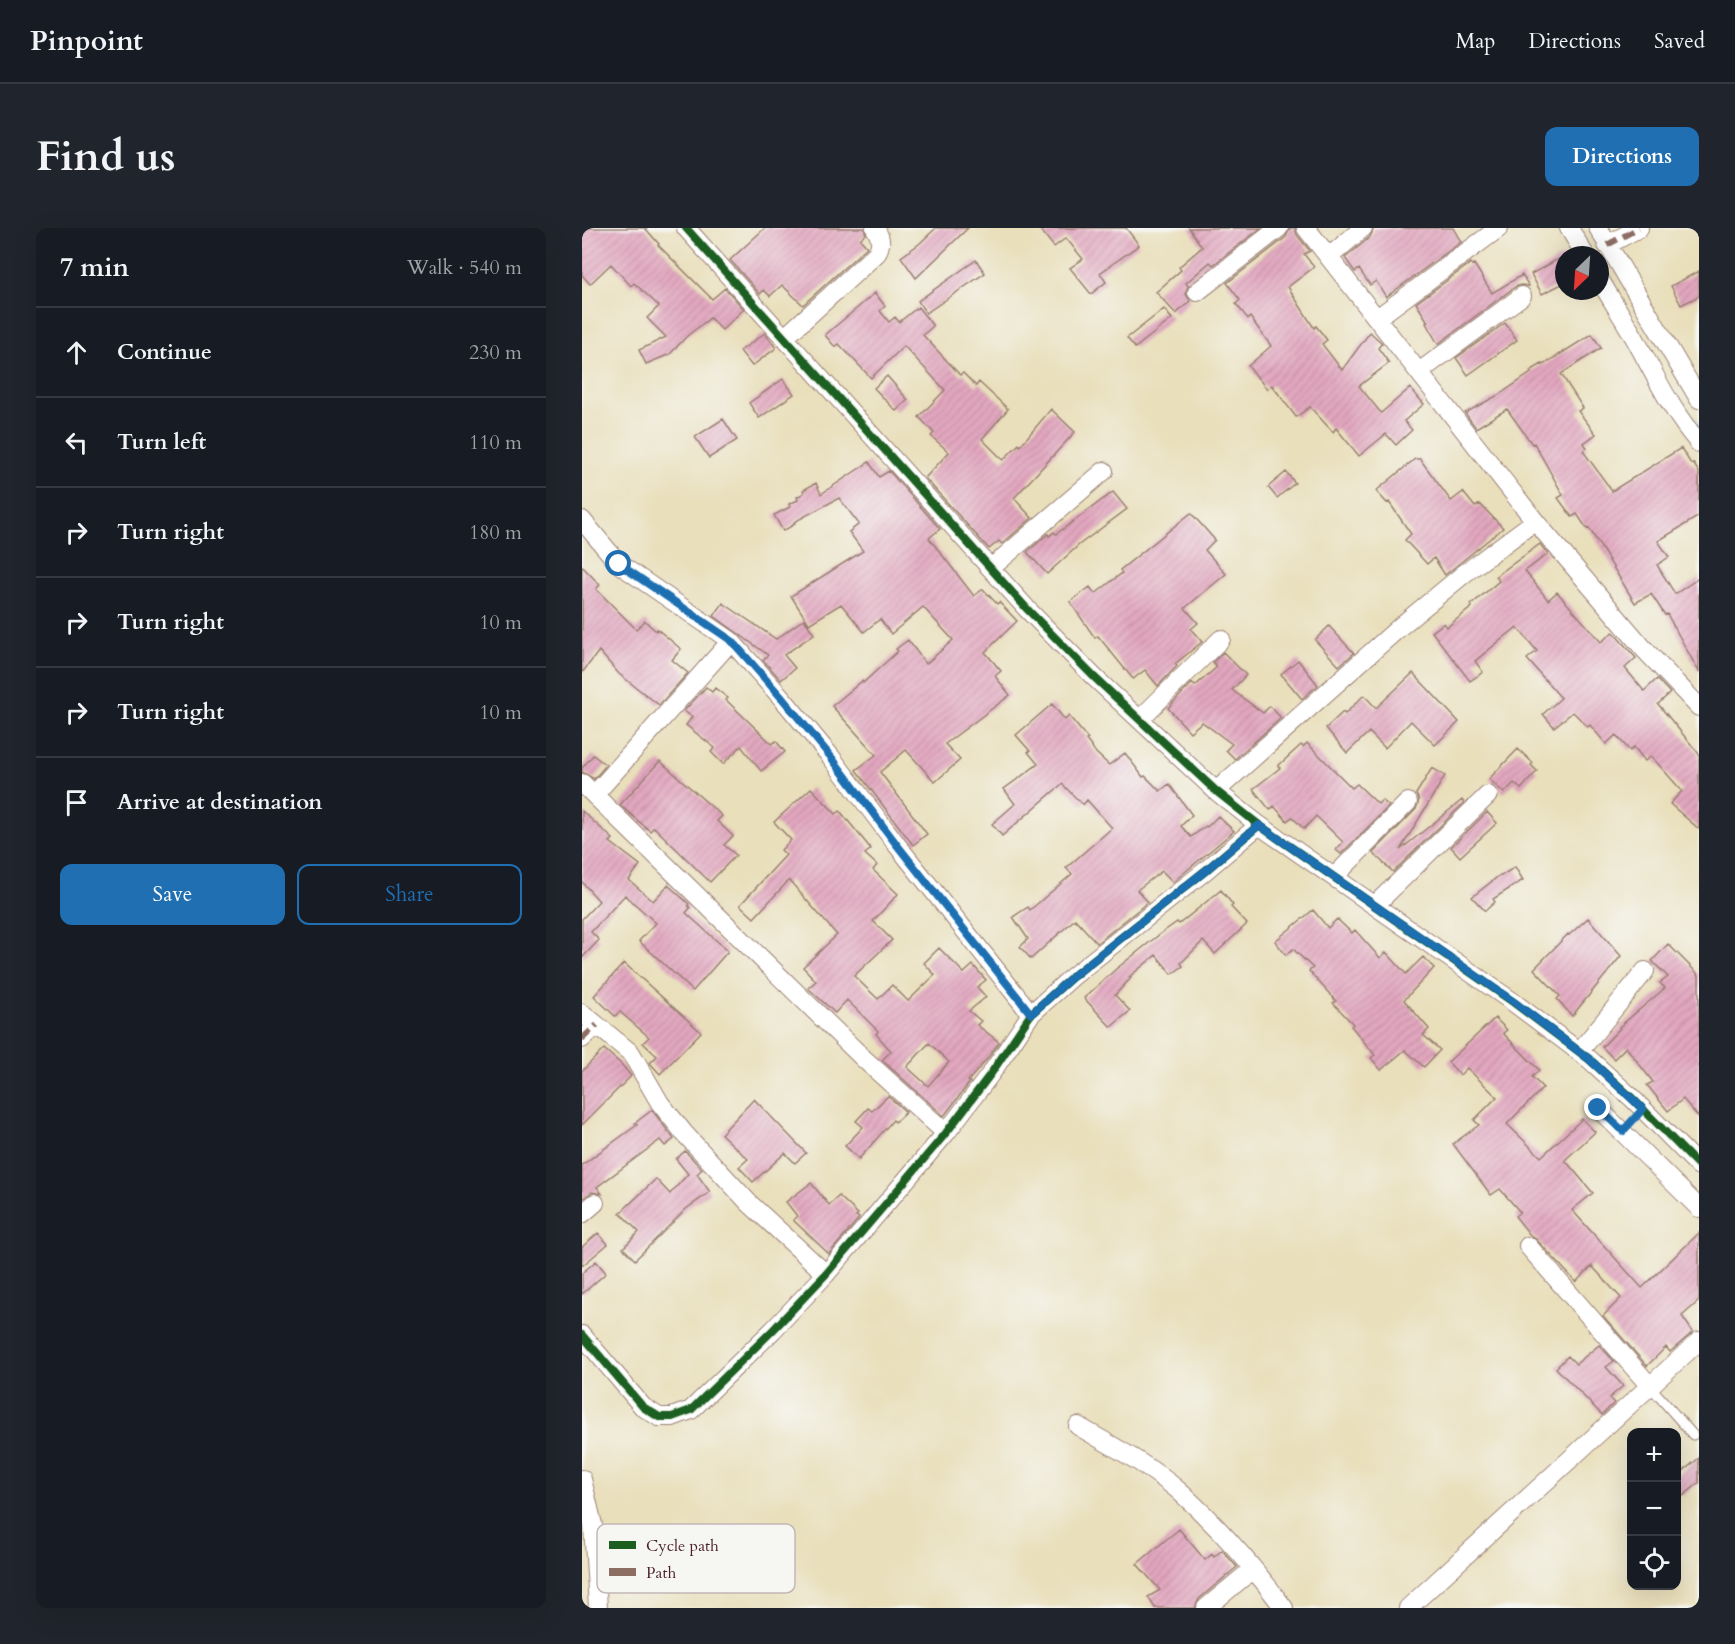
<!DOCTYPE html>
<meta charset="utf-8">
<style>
body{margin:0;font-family:Cardo,serif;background:#20242c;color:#f1f3f6}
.controls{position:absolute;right:18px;bottom:18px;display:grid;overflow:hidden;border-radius:12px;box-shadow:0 6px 24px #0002}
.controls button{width:54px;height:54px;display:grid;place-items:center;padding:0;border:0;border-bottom:2px solid #363941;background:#171b24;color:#f1f3f6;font:30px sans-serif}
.compass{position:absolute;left:973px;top:18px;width:54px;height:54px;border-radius:50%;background:#171b24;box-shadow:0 6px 24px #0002;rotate:205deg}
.stop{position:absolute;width:18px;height:18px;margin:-14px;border:4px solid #1f6fb2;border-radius:50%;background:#fff}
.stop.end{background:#1f6fb2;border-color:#fff;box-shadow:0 2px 6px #0008}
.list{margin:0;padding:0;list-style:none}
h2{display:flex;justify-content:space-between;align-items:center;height:78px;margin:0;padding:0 24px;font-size:26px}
h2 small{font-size:20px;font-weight:400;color:#9ea1a6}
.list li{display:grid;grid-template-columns:39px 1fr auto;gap:18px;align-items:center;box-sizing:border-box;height:90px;padding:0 24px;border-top:2px solid #363941}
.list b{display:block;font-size:22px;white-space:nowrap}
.list em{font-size:20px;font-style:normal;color:#9ea1a6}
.actions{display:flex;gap:12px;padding:18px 24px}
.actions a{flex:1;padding:14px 0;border:2px solid #1f6fb2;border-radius:12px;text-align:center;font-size:21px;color:#1f6fb2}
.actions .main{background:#1f6fb2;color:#fff}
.icon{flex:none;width:33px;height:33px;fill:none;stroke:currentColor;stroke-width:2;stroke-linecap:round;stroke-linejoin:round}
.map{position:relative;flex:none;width:1117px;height:1380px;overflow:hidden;border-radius:12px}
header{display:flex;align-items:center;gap:36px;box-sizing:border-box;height:84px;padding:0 30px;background:#171b24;border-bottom:2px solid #363941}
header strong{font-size:28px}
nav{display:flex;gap:33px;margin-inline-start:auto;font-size:21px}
.intro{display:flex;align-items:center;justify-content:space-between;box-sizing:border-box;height:144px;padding:0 36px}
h1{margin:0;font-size:42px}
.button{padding:15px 27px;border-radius:12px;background:#1f6fb2;color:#fff;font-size:21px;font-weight:700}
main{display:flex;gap:36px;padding:0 36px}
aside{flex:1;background:#171b24;border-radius:12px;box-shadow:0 6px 24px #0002}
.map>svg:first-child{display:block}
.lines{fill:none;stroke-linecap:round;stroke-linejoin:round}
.stream{stroke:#73afe5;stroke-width:5}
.building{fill:url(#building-hatch);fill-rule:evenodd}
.service-casing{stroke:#9a7f73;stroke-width:11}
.minor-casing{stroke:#9a7f73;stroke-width:20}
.service{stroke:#fff;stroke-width:9}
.minor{stroke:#fff;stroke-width:18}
.quiet{stroke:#8d6e63;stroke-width:6;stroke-dasharray:12 6;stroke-linecap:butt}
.cycleway-casing{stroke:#f6f6f2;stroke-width:11}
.cycleway{stroke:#1b5e20;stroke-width:8}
.route{stroke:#1f6fb2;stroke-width:8}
.key{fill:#f6f6f2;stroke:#c2b6b6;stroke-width:1.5}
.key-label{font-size:16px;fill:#4a1f2b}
</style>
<header>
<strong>Pinpoint</strong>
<nav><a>Map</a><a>Directions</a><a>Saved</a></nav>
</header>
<div class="intro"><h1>Find us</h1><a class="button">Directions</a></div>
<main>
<aside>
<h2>7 min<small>Walk · 540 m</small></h2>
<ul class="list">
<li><svg class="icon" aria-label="ahead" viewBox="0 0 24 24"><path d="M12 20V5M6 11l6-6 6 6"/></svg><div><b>Continue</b></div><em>230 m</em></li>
<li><svg class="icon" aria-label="left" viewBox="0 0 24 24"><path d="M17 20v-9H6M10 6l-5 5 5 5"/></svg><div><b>Turn left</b></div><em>110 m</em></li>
<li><svg class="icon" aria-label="right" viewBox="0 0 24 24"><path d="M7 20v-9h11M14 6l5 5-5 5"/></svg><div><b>Turn right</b></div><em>180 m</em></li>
<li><svg class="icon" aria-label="right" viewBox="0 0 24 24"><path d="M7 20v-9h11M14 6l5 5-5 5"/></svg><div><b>Turn right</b></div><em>10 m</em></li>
<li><svg class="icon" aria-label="right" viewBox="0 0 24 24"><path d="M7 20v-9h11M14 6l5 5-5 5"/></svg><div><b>Turn right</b></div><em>10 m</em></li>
<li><svg class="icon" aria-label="arrive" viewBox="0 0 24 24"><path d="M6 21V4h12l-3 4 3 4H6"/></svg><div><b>Arrive at destination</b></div></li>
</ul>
<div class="actions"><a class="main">Save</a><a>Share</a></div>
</aside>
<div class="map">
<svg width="1117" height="1380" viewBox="0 0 1117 1380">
<defs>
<pattern id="building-hatch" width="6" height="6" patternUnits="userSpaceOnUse" patternTransform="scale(1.5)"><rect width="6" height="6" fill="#e2a7bf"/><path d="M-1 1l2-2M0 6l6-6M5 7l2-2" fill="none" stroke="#c38fa4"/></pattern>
</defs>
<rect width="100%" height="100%" fill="#f6f6f2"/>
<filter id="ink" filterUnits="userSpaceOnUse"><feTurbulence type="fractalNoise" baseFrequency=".0167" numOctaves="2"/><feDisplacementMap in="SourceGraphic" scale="12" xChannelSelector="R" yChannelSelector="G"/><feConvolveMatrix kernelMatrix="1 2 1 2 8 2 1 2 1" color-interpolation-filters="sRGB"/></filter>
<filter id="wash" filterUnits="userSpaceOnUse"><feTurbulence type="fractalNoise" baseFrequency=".008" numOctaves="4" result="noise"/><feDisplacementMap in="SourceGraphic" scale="24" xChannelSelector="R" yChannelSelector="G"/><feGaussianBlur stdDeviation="1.35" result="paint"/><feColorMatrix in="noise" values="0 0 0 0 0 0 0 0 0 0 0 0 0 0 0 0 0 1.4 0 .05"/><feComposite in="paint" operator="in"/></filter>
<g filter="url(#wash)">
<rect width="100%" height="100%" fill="#e9dfbb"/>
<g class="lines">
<path class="stream" d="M1095 170 1117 201"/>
</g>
<g id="blocks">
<path class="building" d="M0 0H63L77 16 76 17 130 71 143 60 162 81 140 102 128 90 105 108 88 126 64 136 57 122 84 109 65 90 77 78 52 55 49 58 29 36 8 56 0 47Z
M183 0H282L284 6 278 11 285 19 221 77 200 57 188 68 182 62 178 66 148 32Z
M354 0H386L334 50 319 29 337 16Z
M457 0H544L557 17 518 45 524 54 509 66 488 40 501 31 484 10 472 19Z
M607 0H679L631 37 628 34 604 55 606 58 604 66 608 73 594 86 574 64 599 42 597 39 620 19Z
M708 0H713L715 7 728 23 722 26 732 39 706 59 732 100 734 98 745 112 740 116 760 142 788 104 800 115 796 120 807 135 777 158 799 185 828 160 842 176 822 193 830 202 814 217 804 206 777 228 754 200 751 204 728 179 714 189 690 157 685 161 666 138 689 118 668 89 666 91 654 76 658 72 645 55 704 9Z
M792 0H871L879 14 804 69 794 53 788 57 777 41 773 44 763 30 788 9Z
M982 28V55L960 66 949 46Z
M394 32 403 45 344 85 336 73Z
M889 35 890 37 892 36 910 65 940 47 947 58 939 57 933 59 856 116 844 95 846 94 834 75Z
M1117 43V68L1099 77 1089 58Z
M293 65 303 78 298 83 307 94 313 89 317 94 336 79 351 98 341 107 378 147 381 145 394 158 397 154 426 181 400 211 421 232 437 216 438 218 469 181 493 204 432 270 450 290 420 316 417 313 407 321 343 250 367 224 349 208 352 205 337 189 363 162 322 118 289 150 257 116 253 119 243 107Z
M582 81 590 91 553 120 545 110Z
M923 95 935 112 886 147 874 130Z
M183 105 194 120 170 138 158 123Z
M1010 106 1019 120 979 146 1001 180 996 183 1014 206 1002 215 1005 220 1001 223 1030 263 1099 220 1109 236 1111 235 1117 244V288L1076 313 1087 329 1075 337 1093 366 1117 350V444L1085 386 1083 387 1069 366 1053 375 1007 300 1005 301 995 286 990 289 976 270 981 267 952 215 950 216 925 181 894 200 883 185 918 166 949 145 948 143 960 136 961 137Z
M305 148 326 172 314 183 292 160Z
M201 151 212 166 177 190 167 175Z
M141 191 155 212 127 230 113 209Z
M833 231H838L869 273 881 264 893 279 898 276 921 300 863 347 852 330 845 336 823 312 829 306 807 274 805 275 794 263Z
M287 234 297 249 307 243 358 301 347 310 392 368 401 361 415 376 417 374 435 393 403 424 419 443 413 448 428 467 363 516 378 532 353 554 324 522 298 544 345 606 331 617 274 542 294 527 250 478 280 453 281 455 316 423 314 421 326 412 344 436 371 412 341 379 309 406 298 391 282 404 259 376 227 396 209 368 281 323 267 304 277 296 257 270 212 294 213 296 201 303 192 287 208 279 207 276 216 272 215 269 222 265 221 262 234 255 239 266Z
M704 244 713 255 695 270 686 259Z
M531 264 545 281 498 316 465 346 445 324 466 306 467 308 472 304 474 306Z
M609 285 633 312 623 322 644 346 603 380 616 395 609 401 620 414 593 436 595 438 576 458 563 442 551 451 516 408 513 410 488 374 508 359 513 366 540 345 538 342Z
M958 316 966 326 943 343 966 372 975 364 1019 414 1031 404 1054 430 1043 440 1062 463 1075 451 1088 465 1076 476 1117 526V601L1088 576 1100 563 1069 528 1063 533 1052 519 1048 523 1034 507 1024 516 1008 497 1006 499 991 484 972 499 961 486 979 470 945 431 955 423 935 399 893 433 901 444 888 453 850 404 862 395 865 399 890 379 889 377 917 353 914 348Z
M0 338 18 357 14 361 54 401 63 393 74 403 75 401 99 421 90 432 106 445 77 477 37 446 17 423 0 445Z
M141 375 194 411 222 391 232 406 202 427 213 440 199 452 181 432 186 427 132 388Z
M747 398 772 425 757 438 733 412Z
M641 424 664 447 650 462 681 485 688 478 699 490 653 531 644 522 650 516 620 494 608 504 586 480 610 455 613 458 635 439 631 434Z
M716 432 736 457 720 471 699 446Z
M831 445 877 494 853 517 829 493 803 520 787 504 765 525 744 500 761 484 763 486 782 467 794 480Z
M124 459 130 464 133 460 146 470 144 472 190 516 194 513 203 524 179 543 159 518 141 536 129 524 133 520 104 497 110 489 102 483Z
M470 476 483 492 487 488 506 511 504 512 514 525 527 537 543 525 561 549 563 548 578 563 587 556 610 587 599 598 609 609 624 598 625 599 636 588 652 603 591 654 580 643 555 662 566 674 515 715 493 691 449 731 438 719 446 711 431 689 446 679 448 682 490 646 484 640 530 600 505 572 501 577 480 556 420 608 410 596 433 576 422 561 456 536 446 524 448 523 434 507Z
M725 515 770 560 775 556 796 576 800 572 807 578 759 626 754 622 761 614 734 588 722 601 710 589 705 593 692 578 688 582 671 561 698 540 696 538 719 517 721 519Z
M936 521 951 535 949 537 955 543 939 561 932 555 922 565 907 551Z
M11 527 24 537 12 551 0 544V540Z
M78 533 140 588 135 593 151 608 142 617 154 627 128 654 72 599 68 603 38 577Z
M850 540 863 548 818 622 880 572 882 575 811 644 791 625 834 581 837 572 834 566Z
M229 560 254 586 258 583 289 621 283 626 295 637 291 642 316 666 291 693 310 712 272 748 296 771 310 757 326 773 353 747 342 735 357 720 382 745 391 737 404 752 395 759 404 769 387 783 399 793 395 797 417 814 405 831 386 853 388 854 362 888 300 832 309 823 294 806 296 803 265 772 253 785 226 760 234 753 221 739 255 707 207 652 172 690 158 677 204 627 199 622 209 612 192 594ZM347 815 367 834 346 858 325 839Z
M0 583 31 611 28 614 58 637 47 652 71 673 86 657 107 676 106 677 108 680 104 685 146 723 111 763 57 713 74 695 43 667 9 704 17 712 0 730V691L17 673 0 654Z
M905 584 915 595 878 629 869 619Z
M933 639 941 652 911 671 913 674 903 683 890 669 918 647 919 648Z
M639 662 651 677 649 679 665 696 633 726 621 713 599 735 601 738 590 746 574 727 547 749 549 750 533 767 548 783 529 799 502 770 534 741 578 706 595 694 597 696Z
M731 682 746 700 755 691 770 705 773 702 798 730 804 724 824 746 841 729 852 740 822 772 847 801 841 807 858 822 842 839 823 822 799 842 789 830 793 827 769 798 771 796 751 775 754 773 727 743 731 740 711 721 704 727 693 713Z
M1006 690 1039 728 990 788 975 771 978 768 952 741 986 706 987 707Z
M1086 716 1117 747V890L1101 871 1086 883 1065 857 1071 854 1044 819 1032 831 1020 819 1038 800 1037 799 1083 760 1078 755 1086 749 1070 733Z
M42 735 119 804 78 846 68 835 75 828 61 815 67 809 38 784 33 788 12 768Z
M913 790 925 802 921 805 957 842 950 849 961 860 925 896 959 929 1000 891 1013 904 983 932 1011 965 990 982 1060 1060 1117 1005V1073L1100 1088 1111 1104 1088 1124 1084 1119 1065 1138 1021 1088 1039 1070 1010 1038 994 1054 954 1011 948 1007 933 988 938 984 918 961 909 967 871 916 897 897 892 892 915 869 885 840 878 847 866 834Z
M22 821 40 837 49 848 0 897V843Z
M306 868 324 884 313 894 311 892 277 931 263 918 281 899 274 893 286 880 290 883Z
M172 871 224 925 213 935 203 925 171 954 157 939 166 931 139 906Z
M70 882 92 911 83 918 78 912 15 959 20 966 10 964 0 971V937L55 897 53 895Z
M103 923 120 941 115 946 128 964 104 981 53 1032 41 1020 57 1004 38 985 74 951 88 966 106 946 94 931Z
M229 955 247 977 257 968 276 986 274 988 277 990 247 1026 211 992 215 988 204 974Z
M16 1005 26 1016 0 1038V1019Z
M14 1033 24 1045 0 1066V1045Z
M1017 1117 1032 1133 1024 1139 1041 1158 1027 1170 1032 1175 1020 1187 974 1140 986 1128 994 1136Z
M1117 1230V1255L1101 1268 1095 1261V1248Z
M597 1301 623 1332 630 1326 632 1329 640 1322 655 1339 617 1371 613 1380H573L566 1369 578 1362 555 1336Z"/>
</g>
</g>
<g filter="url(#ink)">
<use href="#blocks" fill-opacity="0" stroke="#9a7f73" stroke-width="1.5"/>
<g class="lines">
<g class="service-casing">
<path id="service" d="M1067 1157 1111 1207"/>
</g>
<g class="minor-casing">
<path id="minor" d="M104 0 446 382 512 449 634 563 677 597 931 774 1007 831 1050 870 1117 938
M724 0 953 293 1062 421 1117 479
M987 0 1003 27
M1016 0 1117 171
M1025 17 1057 0
M747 29 781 0
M1018 52C1031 75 1046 97 1058 120 1076 153 1092 187 1117 215
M615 64 697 0
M795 90 917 0
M202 110 295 25C300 15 299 10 293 0
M837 144 940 68
M0 292 37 336 149 413 200 470 249 529 315 617 449 786
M409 340 522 243
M558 491 639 411
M0 555 282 831 364 905
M634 563 820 397 883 345 953 293
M13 566 149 413
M752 649 826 574
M793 677 906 567
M0 785 49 825 78 875 102 905 167 975 244 1046
M0 811 15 797
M997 824 1063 743
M1016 880 1117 980
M0 986 13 975
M946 1018 1067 1157
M0 1107 61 1179 77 1189H90L109 1182 191 1102 244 1046 364 905 410 844 449 786 490 749 623 643 677 597
M496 1198C530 1218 567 1237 597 1263 636 1298 671 1338 702 1380
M0 1251 11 1297 16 1380
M624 1380 671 1341
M826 1380 1117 1113"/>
</g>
<use href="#service" class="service"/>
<use href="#minor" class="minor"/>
<path class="quiet" d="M1025 17 1057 0
M0 811 15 797"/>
<g class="cycleway-casing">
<path id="cycleway" d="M104 0 446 382 512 449 634 563 677 597 931 774 1007 831 1050 870 1117 938
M0 1107 61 1179 77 1189H90L109 1182 191 1102 244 1046 364 905 410 844 449 786 490 749 623 643 677 597"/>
</g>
<use href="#cycleway" class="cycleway"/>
</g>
</g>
<g class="lines" filter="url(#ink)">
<path class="route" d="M37 336 150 413 200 470 249 529 315 617 449 786 490 749 623 643 677 597 932 774 1007 831 1061 881 1041 903 1016 880"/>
</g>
<rect x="15" y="1296" width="198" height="69" rx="9" class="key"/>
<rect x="27" y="1313" width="27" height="8" fill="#1b5e20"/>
<rect x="27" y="1340" width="27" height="8" fill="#8d6e63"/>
<g class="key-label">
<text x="64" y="1323">Cycle path</text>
<text x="64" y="1350">Path</text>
</g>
</svg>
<div class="controls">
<button>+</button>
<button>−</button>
<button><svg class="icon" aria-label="locate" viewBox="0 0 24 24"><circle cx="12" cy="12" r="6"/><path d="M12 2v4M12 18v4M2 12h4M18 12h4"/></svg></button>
</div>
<svg class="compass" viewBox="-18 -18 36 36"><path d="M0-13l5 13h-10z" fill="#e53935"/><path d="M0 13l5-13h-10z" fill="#9ea1a6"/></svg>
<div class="stop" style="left:37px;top:336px"></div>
<div class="stop end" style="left:1016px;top:880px"></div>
</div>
</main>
